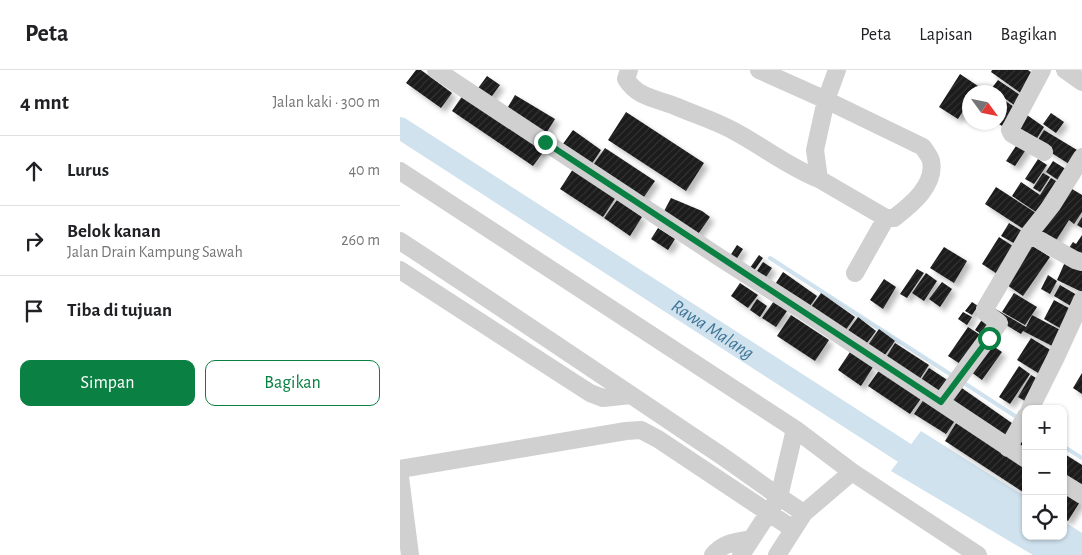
<!DOCTYPE html>
<html lang="id">
<meta charset="utf-8">
<style>
body{margin:0;font-family:"Alegreya Sans",sans-serif;background:#f2f2f2;color:#202124}
.controls{position:absolute;right:15px;bottom:15px;display:grid;overflow:hidden;border-radius:10px;box-shadow:0 1px 4px #0004}
.controls button{width:45px;height:45px;display:grid;place-items:center;padding:0;border:0;border-bottom:1px solid #e0e0e0;background:#fff;color:#202124;font:25px sans-serif}
.compass{position:absolute;left:562px;top:15px;width:45px;height:45px;border-radius:50%;background:#fff;box-shadow:0 1px 4px #0004;rotate:123deg}
.stop{position:absolute;width:15px;height:15px;margin:-11px;border:4px solid #0b8043;border-radius:50%;background:#fff}
.stop.end{background:#0b8043;border-color:#fff;box-shadow:0 1px 5px #0008}
.list{margin:0;padding:0;list-style:none}
h2{display:flex;justify-content:space-between;align-items:center;height:65px;margin:0;padding:0 20px;font-size:21px}
h2 small{font-size:16px;font-weight:400;color:#757577}
.list li{display:grid;grid-template-columns:32px 1fr auto;gap:15px;align-items:center;box-sizing:border-box;height:70px;padding:0 20px;border-top:1px solid #e0e0e0}
.list b{display:block;font-size:19px;white-space:nowrap}
.list p{margin:0;font-size:16px;white-space:nowrap;color:#757577}
.list em{font-size:16px;font-style:normal;color:#757577}
.actions{display:flex;gap:10px;padding:15px 20px}
.actions a{flex:1;padding:11px 0;border:1px solid #0b8043;border-radius:10px;text-align:center;font-size:18px;color:#0b8043}
.actions .main{background:#0b8043;color:#fff}
.icon{flex:none;width:28px;height:28px;fill:none;stroke:currentColor;stroke-width:2;stroke-linecap:round;stroke-linejoin:round}
.map{position:relative;flex:none;width:682px;height:485px;overflow:hidden}
header{display:flex;align-items:center;gap:30px;box-sizing:border-box;height:70px;padding:0 25px;background:#fff;border-bottom:1px solid #e0e0e0}
header strong{font-size:24px}
nav{display:flex;gap:28px;margin-inline-start:auto;font-size:18px}
main{display:flex}
aside{flex:1;background:#fff}
.map>svg:first-child{display:block}
.water{fill:#cfe2ee}
.lines{fill:none;stroke-linecap:round;stroke-linejoin:round}
.stream{stroke:#cfe2ee;stroke-width:4}
.river{stroke:#cfe2ee;stroke-width:22}
.building{fill:url(#building-hatch);filter:url(#shadow)}
.minor{stroke:#d0d0d0;stroke-width:18}
.route{stroke:#0b8043;stroke-width:6}
.labels{text-anchor:middle;dominant-baseline:central;stroke-width:5;stroke-linejoin:round;paint-order:stroke}
.water-label{font-size:19px;font-style:italic;fill:#3f7597;stroke:#fff}
</style>
<header>
<strong>Peta</strong>
<nav><a>Peta</a><a>Lapisan</a><a>Bagikan</a></nav>
</header>
<main>
<aside>
<h2>4 mnt<small>Jalan kaki · 300 m</small></h2>
<ul class="list">
<li><svg class="icon" aria-label="ahead" viewBox="0 0 24 24"><path d="M12 20V5M6 11l6-6 6 6"/></svg><div><b>Lurus</b></div><em>40 m</em></li>
<li><svg class="icon" aria-label="right" viewBox="0 0 24 24"><path d="M7 20v-9h11M14 6l5 5-5 5"/></svg><div><b>Belok kanan</b><p>Jalan Drain Kampung Sawah</p></div><em>260 m</em></li>
<li><svg class="icon" aria-label="arrive" viewBox="0 0 24 24"><path d="M6 21V4h12l-3 4 3 4H6"/></svg><div><b>Tiba di tujuan</b></div></li>
</ul>
<div class="actions"><a class="main">Simpan</a><a>Bagikan</a></div>
</aside>
<div class="map">
<svg width="682" height="485" viewBox="0 0 682 485">
<defs>
<pattern id="building-hatch" width="6" height="6" patternUnits="userSpaceOnUse" patternTransform="scale(1.25)"><rect width="6" height="6" fill="#1a1a1a"/><path d="M-1 1l2-2M0 6l6-6M5 7l2-2" fill="none" stroke="#333"/></pattern>
<filter id="shadow"><feDropShadow dx="4.5" dy="4.5" stdDeviation="2.5" flood-color="#0004"/></filter>
</defs>
<rect width="100%" height="100%" fill="#fff"/>
<path class="water" d="M521 361 626 427V466H663V451L682 463V485H633L491 401Z"/>
<g class="lines">
<path class="stream" d="M370 188 553 306
M561 311 618 348
M663 376 682 388"/>
<path class="river" id="s1" d="M0 58 531 400"/>
</g>
<path class="building" d="M16 0H21L52 23 41 38 6 13Z
M592 0H628L635 5 622 24 591 2Z
M560 4 578 16 574 22H570V30L558 49 539 37Z
M87 6 100 15 89 30 76 21Z
M598 10 620 25 614 35 600 25V22H596L591 19Z
M585 17 593 22H582Z
M63 25 144 81 133 96 52 41Z
M115 25 155 49 145 65 105 42Z
M600 27 614 37 602 56 596 52H600Z
M226 42 304 93 286 121 208 70Z
M651 43 664 52 656 63 643 54Z
M627 45 644 57 634 73 616 61Z
M173 60 201 80 189 98 160 78Z
M644 60 677 80 669 94 636 73Z
M618 73 627 78 615 96 606 91Z
M205 78 255 111 239 134 189 101Z
M638 89 647 95 634 114 625 109Z
M653 91 672 103 664 114 646 102Z
M173 99 216 127 203 147 160 119Z
M643 103 650 107 640 122 633 118Z
M651 108 656 111 636 142 612 126 621 112 640 125Z
M667 116 682 125V142L674 154 669 150 652 177 634 165Z
M596 117 639 145 628 162 585 134Z
M271 128 302 141 310 147 296 167 262 145Z
M217 130 242 147 230 166 204 148Z
M682 147V158L677 155Z
M609 153 627 164 619 176 601 166Z
M258 158 275 169 268 180 251 169Z
M682 165V191L667 181 673 172 676 174Z
M599 167 619 180 602 207 582 194Z
M337 175 343 179 334 193 328 189Z
M631 175 650 187 623 226 604 213Z
M544 177 567 191 554 213 530 198Z
M359 185 363 188 351 205 347 202Z
M363 192 372 198 362 213 353 207Z
M665 192 682 200V222L657 210Z
M517 199 524 203 507 228 500 224Z
M383 202 417 226 408 239 374 216Z
M526 203 537 211 524 231 512 223Z
M648 205 657 211 650 224 641 219Z
M484 209 496 217 483 239 470 230Z
M542 212 552 219 540 237 529 229Z
M340 213 358 225 348 238 331 226Z
M660 215 682 228 676 239 654 226Z
M421 223 455 247 443 264 409 240Z
M614 223 637 237 625 255 602 242Z
M357 229 367 236 360 247 350 240Z
M654 230 676 242 665 261 644 249Z
M374 231 387 241 376 257 362 248Z
M572 232 578 236 572 245 565 241Z
M592 237 626 257 632 245 666 263 658 279 623 261 621 264 588 244Z
M563 242 572 247 567 255 558 249Z
M391 245 429 270 415 291 377 266Z
M585 245 598 253 587 268 575 260Z
M458 247 476 261 463 278 445 265Z
M568 257 585 268 565 297 548 286Z
M479 259 495 271 482 289 466 278Z
M631 268 657 284 643 306 617 290Z
M587 272 602 282 582 310 567 299Z
M495 273 529 295 519 310 485 289Z
M450 282 473 297 461 316 438 300Z
M619 296 630 304 610 334 599 327Z
M529 298 552 313 542 329 519 313Z
M480 299 522 327 510 344 468 316Z
M682 303V324L673 318Z
M631 305 643 312 630 334 618 327Z
M556 314 619 358 609 373 546 329Z
M524 329 556 349 546 364 514 344Z
M558 350 626 393V424L545 371Z
M626 361V381L617 375Z
M663 383 682 395V418L663 407Z
M663 418 681 430 668 451 663 448Z"/>
<g class="lines">
<path class="minor" d="M36 0 319 187 408 244 626 389
M229 0 226 9C238 28 255 28 275 36 293 44 314 50 332 60 361 75 388 97 419 109
M359 0 426 30 437 0
M642 0 610 60 612 64 644 82
M665 0 682 12
M426 30 523 77C525 81 530 86 531 91 536 115 511 135 494 148H486L419 109 415 80Z
M0 101 395 359 452 402 578 485
M629 164 675 190 682 192
M0 171C104 239 207 309 310 378 342 399 372 423 404 443
M0 200 190 323 203 328 231 325
M455 203 486 148
M541 332 599 253 586 243 585 239 629 164 652 135 682 87
M630 339 656 287 682 230
M608 378 626 346
M0 399 226 361 241 360 258 369 393 459
M0 407 10 485
M663 413 682 425
M313 485C324 472 336 472 351 469
M341 485 379 427 395 359
M377 485 404 443 452 402"/>
</g>
<g class="lines">
<path class="route" d="M145 72 541 332 589 268"/>
</g>
<g class="labels">
<g class="water-label">
<text stroke="none"><textPath href="#s1" startOffset="372">Rawa Malang</textPath></text>
</g>
</g>
</svg>
<div class="controls">
<button>+</button>
<button>−</button>
<button><svg class="icon" aria-label="locate" viewBox="0 0 24 24"><circle cx="12" cy="12" r="6"/><path d="M12 2v4M12 18v4M2 12h4M18 12h4"/></svg></button>
</div>
<svg class="compass" viewBox="-18 -18 36 36"><path d="M0-13l5 13h-10z" fill="#e53935"/><path d="M0 13l5-13h-10z" fill="#757577"/></svg>
<div class="stop" style="left:589px;top:268px"></div>
<div class="stop end" style="left:145px;top:72px"></div>
</div>
</main>
